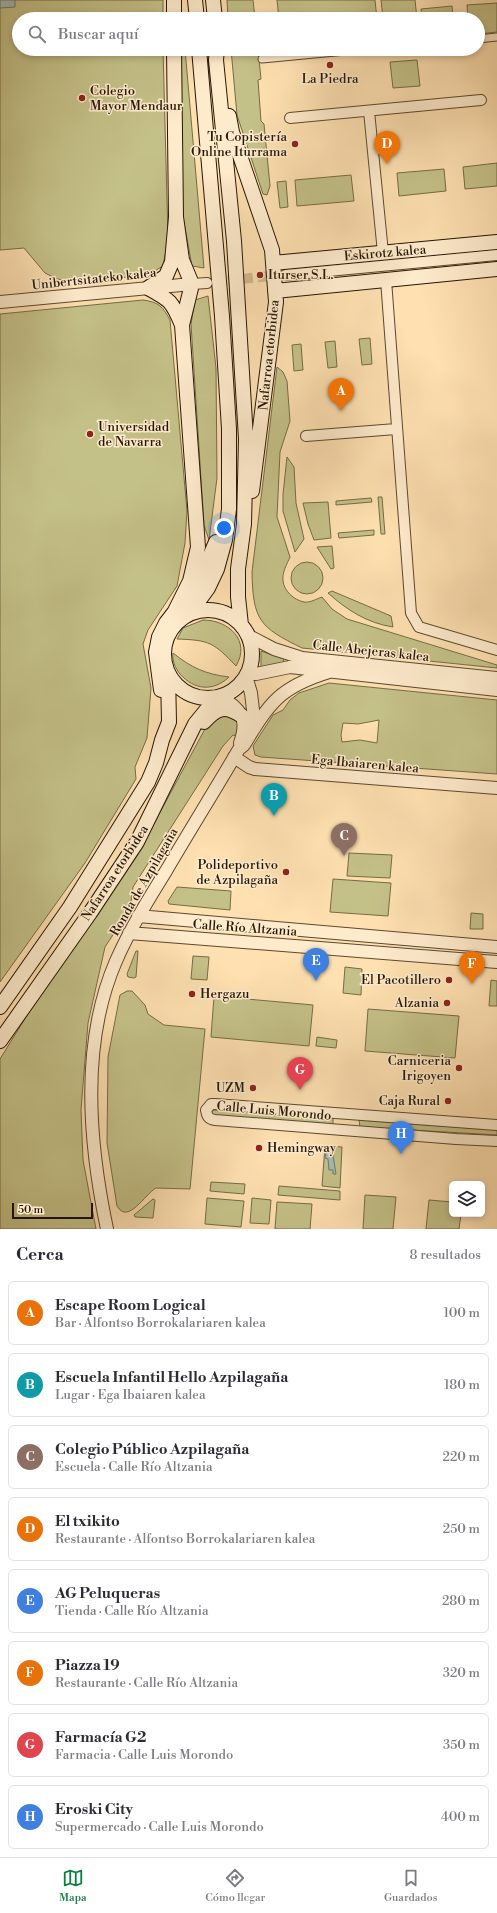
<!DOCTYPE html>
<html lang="es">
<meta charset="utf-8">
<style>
body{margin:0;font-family:"Libre Bodoni",serif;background:#f2f2f3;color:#2b2b33}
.controls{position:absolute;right:12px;bottom:12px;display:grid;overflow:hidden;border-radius:6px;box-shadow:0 2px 6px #0003}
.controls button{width:36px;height:36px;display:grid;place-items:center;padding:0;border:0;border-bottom:1px solid #e1e1e2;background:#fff;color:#2b2b33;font:20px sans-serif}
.scale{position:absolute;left:12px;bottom:10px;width:81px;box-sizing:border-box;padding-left:4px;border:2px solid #261604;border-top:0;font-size:11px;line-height:14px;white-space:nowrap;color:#261604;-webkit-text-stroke:3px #feebcc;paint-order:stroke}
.you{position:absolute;left:224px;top:528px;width:14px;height:14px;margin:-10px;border:3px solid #fff;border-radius:50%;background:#1a73e8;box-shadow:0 0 0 6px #1a73e833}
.badge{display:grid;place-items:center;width:26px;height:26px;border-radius:50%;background:#0b8043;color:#fff;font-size:13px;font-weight:700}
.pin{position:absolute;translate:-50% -33px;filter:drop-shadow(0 1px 2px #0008)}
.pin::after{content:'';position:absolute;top:21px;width:14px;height:12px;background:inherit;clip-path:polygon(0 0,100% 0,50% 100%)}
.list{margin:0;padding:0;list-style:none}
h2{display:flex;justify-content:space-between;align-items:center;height:52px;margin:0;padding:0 16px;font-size:17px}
h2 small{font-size:13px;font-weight:400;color:#7c7c81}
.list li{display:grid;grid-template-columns:26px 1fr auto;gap:12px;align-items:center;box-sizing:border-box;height:64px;margin:0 8px 8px;padding:0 8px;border:1px solid #e1e1e2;border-radius:6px}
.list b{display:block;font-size:15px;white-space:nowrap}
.list p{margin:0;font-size:13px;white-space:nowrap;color:#7c7c81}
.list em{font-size:13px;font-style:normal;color:#7c7c81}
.icon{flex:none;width:22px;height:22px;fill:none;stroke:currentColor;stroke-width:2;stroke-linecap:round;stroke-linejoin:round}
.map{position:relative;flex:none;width:497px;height:1229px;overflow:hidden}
.search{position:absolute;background:#fff;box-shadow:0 2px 6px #0003;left:12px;right:12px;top:12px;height:44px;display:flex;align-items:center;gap:10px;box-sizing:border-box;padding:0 14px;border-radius:22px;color:#7c7c81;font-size:15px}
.sheet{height:628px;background:#fff}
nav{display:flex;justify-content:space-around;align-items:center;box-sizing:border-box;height:56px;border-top:1px solid #e1e1e2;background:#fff;font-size:11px;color:#7c7c81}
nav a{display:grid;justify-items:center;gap:2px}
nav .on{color:#0b8043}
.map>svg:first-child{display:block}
.green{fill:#c4c188;stroke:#756c46;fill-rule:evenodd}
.water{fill:#a2bbb5;stroke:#70796e}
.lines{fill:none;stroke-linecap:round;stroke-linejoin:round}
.minor-tunnel{stroke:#d3b88e;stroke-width:10;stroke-dasharray:10 5;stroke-linecap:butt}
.pedestrian-casing{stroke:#5c482f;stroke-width:9}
.minor-casing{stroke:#5c482f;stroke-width:12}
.tertiary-casing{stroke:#5c482f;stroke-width:14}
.secondary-casing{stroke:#261604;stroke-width:16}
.pedestrian{stroke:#feebcc;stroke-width:7}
.minor{stroke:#feebcc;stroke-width:10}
.tertiary{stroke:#feebcc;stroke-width:12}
.secondary{stroke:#feebcc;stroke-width:14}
.poi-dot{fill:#8f2418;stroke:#feebcc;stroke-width:1.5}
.labels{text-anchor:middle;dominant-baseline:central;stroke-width:3;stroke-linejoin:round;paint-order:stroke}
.poi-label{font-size:13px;fill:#261604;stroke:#feebcc;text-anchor:end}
.street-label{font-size:13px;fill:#261604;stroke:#feebcc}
</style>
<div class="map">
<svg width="497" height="1229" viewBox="0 0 497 1229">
<rect width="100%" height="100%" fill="#fee0b1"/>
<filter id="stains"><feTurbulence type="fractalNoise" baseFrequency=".005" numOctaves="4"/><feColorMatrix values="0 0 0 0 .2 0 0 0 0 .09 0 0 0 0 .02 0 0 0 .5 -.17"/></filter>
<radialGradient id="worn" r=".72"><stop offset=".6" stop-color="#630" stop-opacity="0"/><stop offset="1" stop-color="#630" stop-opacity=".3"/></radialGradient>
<path class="green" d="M0 0H163V19H19V49H163L168 239 163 266 150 274 82 283 57 279 45 273 24 248 0 250Z
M227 0H253L255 19H228Z
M277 0H375L377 19H279Z
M381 0H415L417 19H383Z
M497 3V32L478 34V19H468L467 5Z
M452 6 453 19H422L421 9Z
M180 49H185L204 268 192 266 182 211Z
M231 49H258L261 79 258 80 261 121 264 124 270 186 267 195 263 194 237 115Z
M417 60 420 86 393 88 390 62Z
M497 163V186L465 189 463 167Z
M444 169 446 191 399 196 397 173Z
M351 175 354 201 297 206 295 180Z
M286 181 288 207 280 208 277 182Z
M208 296 216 368 217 478 209 540 204 525 191 324 195 300Z
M143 300C159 302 163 307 170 320L187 511 185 543 177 586 148 630 143 644 151 688 147 738 135 767 136 779 85 863 0 982V314Z
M370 338 372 364 362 365 359 339Z
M335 341 337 367 328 368 325 342Z
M301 344 303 370 294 371 292 345Z
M277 367 283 372 287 381 290 421 280 452 277 517 290 557C287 564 282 572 283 581 284 591 294 600 304 602 310 603 316 599 322 597L332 609 347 619 497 665V668L302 648C259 627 253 620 252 572Z
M287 457 294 467 296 503 304 539 295 552 283 511V494Z
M378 497H382L385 534H381Z
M371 498 372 502 336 505V501Z
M328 502 331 538 314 540 308 524 303 503Z
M374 530V535L339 538 338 533Z
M332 546 334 568 331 569 317 547Z
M291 578a16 16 0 1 1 32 0a16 16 0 1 1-32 0Z
M332 591 391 616 393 627C367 623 347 610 328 593Z
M203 620C229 620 251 641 236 666 214 643 210 640 177 639L183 628Z
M261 651 284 659 283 663 261 668Z
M173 653C192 668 205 674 229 677 213 692 194 690 180 674 175 668 172 660 173 653Z
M329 683 497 700V774L261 757 255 755 253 746 273 715 283 710 290 700 299 693ZM379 720 377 743 360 740 342 742 341 735 343 723 358 724Z
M225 712 239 721 238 736 233 735 223 746 133 887 130 909 105 947 88 1023 81 1110 83 1160 96 1229H0V1059L50 978 136 857 206 727Z
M349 853 392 855 390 878 347 876Z
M333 879 391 883 388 916 330 912Z
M177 887 231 891 230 910 169 904 168 901Z
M471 913 483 914V929H470Z
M136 951H138L136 977 134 978 128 977 127 974Z
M193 956 209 957 207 980 191 979Z
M345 967 362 969 361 995 343 993Z
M491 980 497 981V1006H489Z
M127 991H132L145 1005 148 1014 164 1025 205 1029 190 1189 156 1188C145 1194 128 1225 117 1206L107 1143 108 1057 120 995Z
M214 996 313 1005 309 1046 211 1037Z
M368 1009 459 1016 455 1058 365 1051Z
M317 1037 337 1040 336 1048 316 1046Z
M214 1110 333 1117V1125L213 1116 211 1112Z
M359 1120 497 1130V1135L360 1127Z
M325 1146 342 1147 340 1188 322 1186Z
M211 1182 245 1184 244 1194 210 1191Z
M279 1186 340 1191V1200L278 1195Z
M365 1195 396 1197 393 1229H363Z
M207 1198 244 1201 241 1227 205 1224Z
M252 1198 271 1200 269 1224 250 1223Z
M153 1199 155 1200 153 1218 135 1217 134 1215Z
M429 1200 452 1202V1214H461L459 1229H426Z
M277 1202 312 1204 310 1229H275Z"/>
<path class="water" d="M0 0H15V7L0 8Z
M326 1151H330V1155H333L336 1174H333V1170H329L328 1159 325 1158Z"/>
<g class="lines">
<path class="minor-tunnel" d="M213 282 280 275"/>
<g class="pedestrian-casing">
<path id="pedestrian" d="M478 39 497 37
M262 59 367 49"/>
</g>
<g class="minor-casing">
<path id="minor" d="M369 111 383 253
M290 118 481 100
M286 275 497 255
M386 280 411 613 419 627 497 650
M192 284 207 283
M306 436 396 429
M497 1125 215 1104H211L206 1110C207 1116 208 1119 215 1120L456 1139 497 1141"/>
</g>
<g class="tertiary-casing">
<path id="tertiary" d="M0 302 192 284
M247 635 274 649 302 658 497 678
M247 674H256L290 667 497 690
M246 676 251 693 255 727
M221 696C241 711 249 717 240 743
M234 757 249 767 255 769 497 788
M138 916 497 947
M129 933 497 962
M107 1229C89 1143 80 1044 116 961 130 929 148 900 166 871 190 830 215 790 239 749L244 745C270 702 280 687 329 672"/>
</g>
<g class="secondary-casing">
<path id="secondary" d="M174 0V19
M195 0 197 19
M213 0 215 19
M174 49 176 217 172 262 166 276 148 288C170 300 172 301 182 325
M217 49 216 60 234 241 246 439 244 524 238 569V597L241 625
M229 116 232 132 272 250 276 302 252 491
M273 263 497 242
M275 291 497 269
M164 654a44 44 0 1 1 88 0a44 44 0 1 1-88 0Z
M174 613 190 581 198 547 182 325 192 284 182 260 176 217
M189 614 208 588 217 569 225 540 229 509V429L222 316 199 49
M161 690 156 652 159 637 166 623 200 579 216 542
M204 722C217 707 225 705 242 716
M0 1007 70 907 148 782 156 763 162 740 169 722 168 674
M0 1041 90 913 137 842 195 724 217 697"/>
</g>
<use href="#pedestrian" class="pedestrian"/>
<use href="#minor" class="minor"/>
<use href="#tertiary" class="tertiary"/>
<use href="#secondary" class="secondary"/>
</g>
<g class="poi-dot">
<circle cx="330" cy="65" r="4"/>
<circle cx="82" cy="98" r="4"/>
<circle cx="295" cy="144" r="4"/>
<circle cx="260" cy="275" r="4"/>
<circle cx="90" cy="434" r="4"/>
<circle cx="286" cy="872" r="4"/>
<circle cx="449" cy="980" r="4"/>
<circle cx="192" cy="994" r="4"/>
<circle cx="447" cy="1003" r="4"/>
<circle cx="459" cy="1068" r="4"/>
<circle cx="253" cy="1088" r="4"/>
<circle cx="448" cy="1101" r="4"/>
<circle cx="259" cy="1148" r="4"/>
</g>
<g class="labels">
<g class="poi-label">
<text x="330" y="79" text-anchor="middle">La Piedra</text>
<text x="90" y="91" text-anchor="start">Colegio<tspan x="90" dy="15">Mayor Mendaur</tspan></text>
<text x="287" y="137">Tu Copistería<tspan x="287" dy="15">Online Iturrama</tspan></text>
<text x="268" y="275" text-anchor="start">Iturser S.L.</text>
<text x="98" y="427" text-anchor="start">Universidad<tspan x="98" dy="15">de Navarra</tspan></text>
<text x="278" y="865">Polideportivo<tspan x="278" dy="15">de Azpilagaña</tspan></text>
<text x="441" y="980">El Pacotillero</text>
<text x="200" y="994" text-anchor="start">Hergazu</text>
<text x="439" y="1003">Alzania</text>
<text x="451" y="1061">Carniceria<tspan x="451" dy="15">Irigoyen</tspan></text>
<text x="245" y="1088">UZM</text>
<text x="440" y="1101">Caja Rural</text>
<text x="267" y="1148" text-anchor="start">Hemingway</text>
</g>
<g class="street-label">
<text transform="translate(385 253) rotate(-5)">Eskirotz kalea</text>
<text transform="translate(94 279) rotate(-6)">Unibertsitateko kalea</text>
<text transform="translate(269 355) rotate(-84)">Nafarroa etorbidea</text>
<text transform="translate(371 651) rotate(6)">Calle Abejeras kalea</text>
<text transform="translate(365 764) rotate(5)">Ega Ibaiaren kalea</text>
<text transform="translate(115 873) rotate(-57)">Nafarroa etorbidea</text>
<text transform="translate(144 882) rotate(-60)">Ronda de Azpilagaña</text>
<text transform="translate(245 928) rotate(4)">Calle Río Altzania</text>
<text transform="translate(274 1111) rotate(5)">Calle Luis Morondo</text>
</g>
</g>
<rect width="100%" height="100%" filter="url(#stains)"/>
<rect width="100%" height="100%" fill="url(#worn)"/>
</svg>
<div class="controls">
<button><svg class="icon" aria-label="layers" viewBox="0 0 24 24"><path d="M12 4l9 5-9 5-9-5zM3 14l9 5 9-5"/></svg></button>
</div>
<div class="scale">50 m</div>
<div class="you"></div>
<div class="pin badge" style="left:341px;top:411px;background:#e8710a">A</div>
<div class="pin badge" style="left:274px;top:816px;background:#0f9aa8">B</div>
<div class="pin badge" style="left:344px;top:856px;background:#8d6e63">C</div>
<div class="pin badge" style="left:387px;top:164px;background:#e8710a">D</div>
<div class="pin badge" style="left:316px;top:981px;background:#3f7fe0">E</div>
<div class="pin badge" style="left:472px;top:984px;background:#e8710a">F</div>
<div class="pin badge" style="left:300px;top:1090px;background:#e0444e">G</div>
<div class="pin badge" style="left:401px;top:1154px;background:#3f7fe0">H</div>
<div class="search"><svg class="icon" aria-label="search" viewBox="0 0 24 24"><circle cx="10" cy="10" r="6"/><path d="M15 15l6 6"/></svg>Buscar aquí</div>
</div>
<section class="sheet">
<h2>Cerca<small>8 resultados</small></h2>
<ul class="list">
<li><span class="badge" style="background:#e8710a">A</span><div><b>Escape Room Logical</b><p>Bar · Alfontso Borrokalariaren kalea</p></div><em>100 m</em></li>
<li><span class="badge" style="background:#0f9aa8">B</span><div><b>Escuela Infantil Hello Azpilagaña</b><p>Lugar · Ega Ibaiaren kalea</p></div><em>180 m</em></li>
<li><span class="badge" style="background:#8d6e63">C</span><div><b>Colegio Público Azpilagaña</b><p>Escuela · Calle Río Altzania</p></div><em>220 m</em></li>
<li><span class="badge" style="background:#e8710a">D</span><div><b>El txikito</b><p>Restaurante · Alfontso Borrokalariaren kalea</p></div><em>250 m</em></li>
<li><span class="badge" style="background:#3f7fe0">E</span><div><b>AG Peluqueras</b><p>Tienda · Calle Río Altzania</p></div><em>280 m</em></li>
<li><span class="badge" style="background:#e8710a">F</span><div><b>Piazza 19</b><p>Restaurante · Calle Río Altzania</p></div><em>320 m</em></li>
<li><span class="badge" style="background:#e0444e">G</span><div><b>Farmacía G2</b><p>Farmacia · Calle Luis Morondo</p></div><em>350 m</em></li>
<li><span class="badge" style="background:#3f7fe0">H</span><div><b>Eroski City</b><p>Supermercado · Calle Luis Morondo</p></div><em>400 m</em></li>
</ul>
</section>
<nav>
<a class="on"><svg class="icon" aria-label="map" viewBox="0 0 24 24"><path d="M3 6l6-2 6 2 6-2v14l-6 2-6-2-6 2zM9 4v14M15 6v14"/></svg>Mapa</a>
<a><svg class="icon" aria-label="directions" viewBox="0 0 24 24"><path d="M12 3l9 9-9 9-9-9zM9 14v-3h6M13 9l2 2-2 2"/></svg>Cómo llegar</a>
<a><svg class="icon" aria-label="saved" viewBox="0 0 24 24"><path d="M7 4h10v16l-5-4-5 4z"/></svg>Guardados</a>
</nav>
